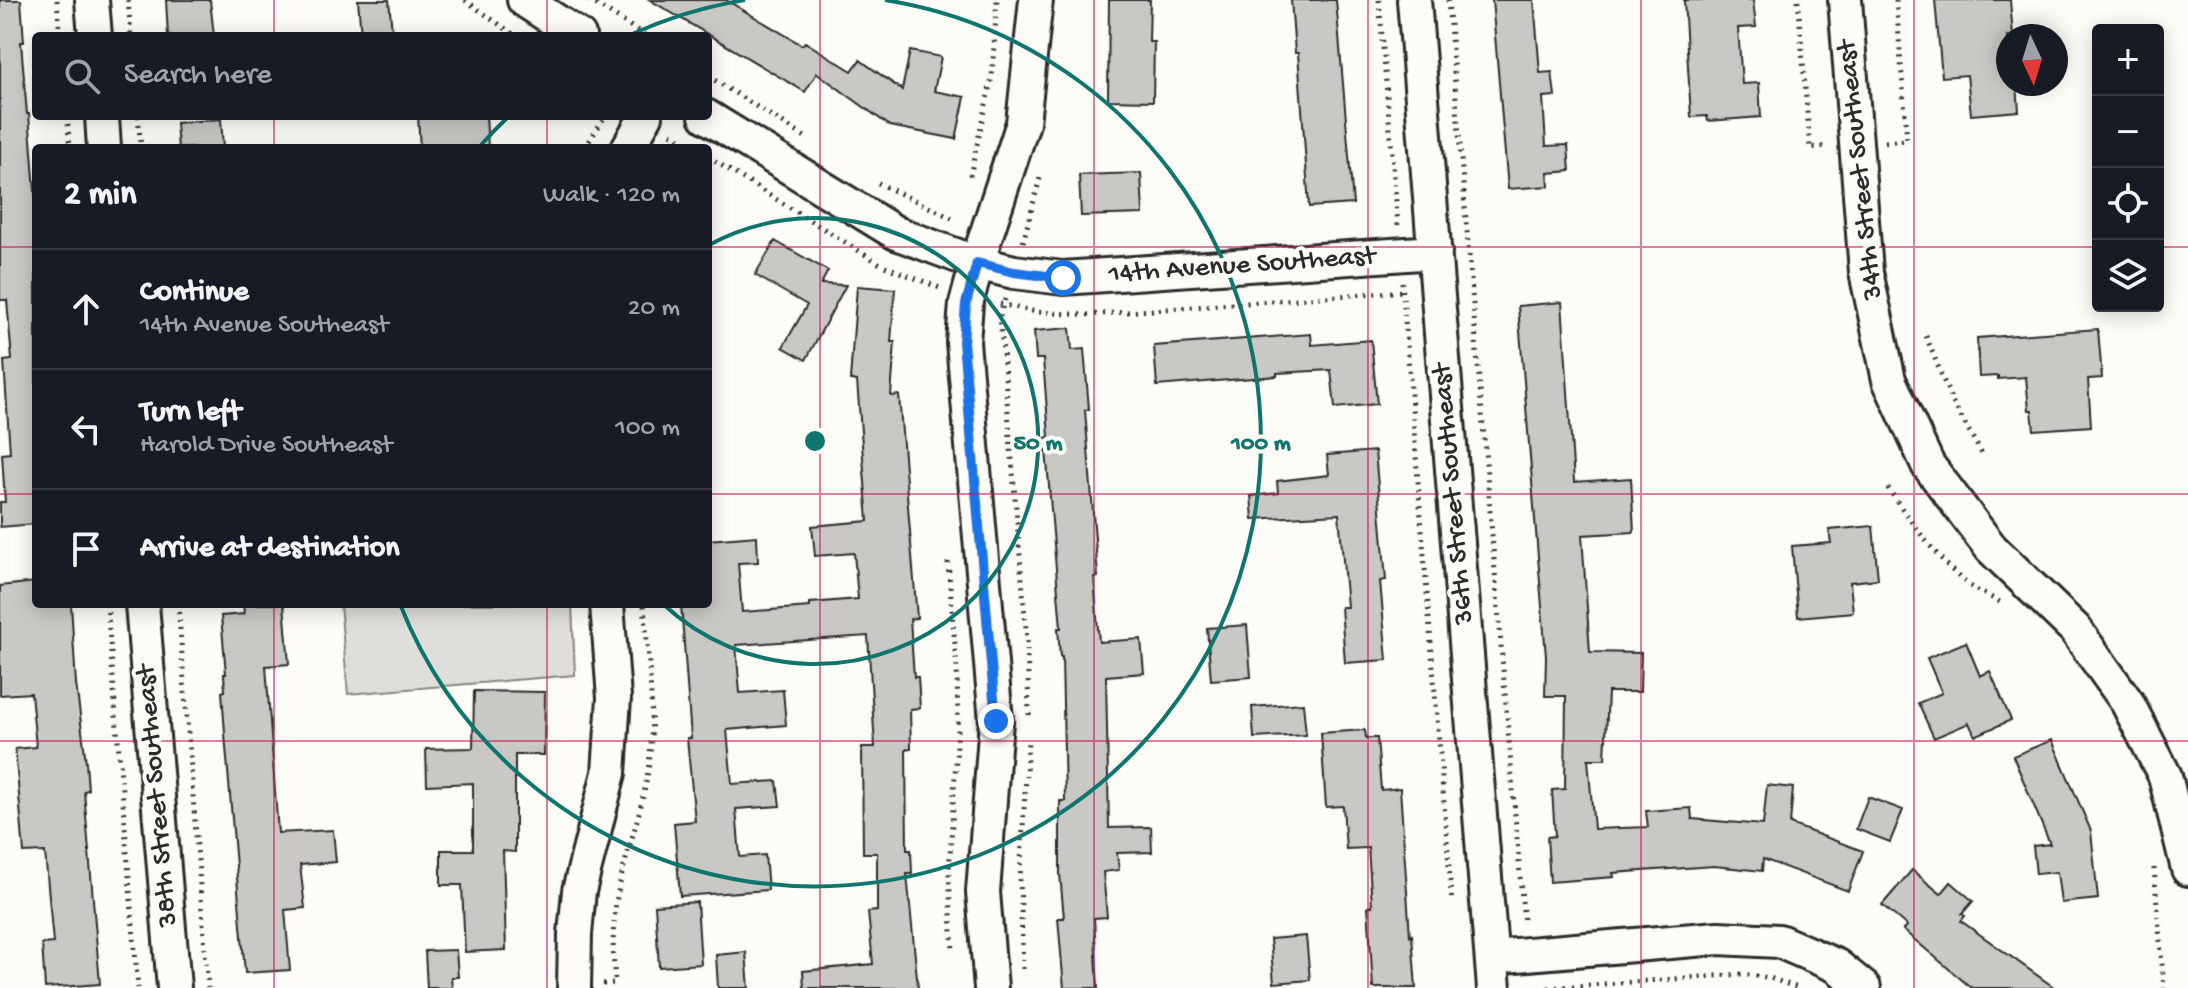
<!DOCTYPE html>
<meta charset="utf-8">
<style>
body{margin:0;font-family:"Gochi Hand",sans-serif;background:#242831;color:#f1f3f6}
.controls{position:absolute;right:24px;top:24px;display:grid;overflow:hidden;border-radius:8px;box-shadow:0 4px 20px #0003}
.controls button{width:72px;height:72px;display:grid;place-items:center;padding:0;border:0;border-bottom:2px solid #363941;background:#171b24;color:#f1f3f6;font:40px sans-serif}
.compass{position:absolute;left:1996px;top:24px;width:72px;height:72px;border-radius:50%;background:#171b24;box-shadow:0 4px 20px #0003;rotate:176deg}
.stop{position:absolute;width:24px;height:24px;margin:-18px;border:6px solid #1a73e8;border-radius:50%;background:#fff}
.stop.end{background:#1a73e8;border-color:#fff;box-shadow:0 2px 8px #0008}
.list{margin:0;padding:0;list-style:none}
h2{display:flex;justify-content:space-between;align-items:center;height:104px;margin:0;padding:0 32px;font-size:34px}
h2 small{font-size:26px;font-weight:400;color:#9ea1a6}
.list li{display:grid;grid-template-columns:52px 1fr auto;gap:24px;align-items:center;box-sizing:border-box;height:120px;padding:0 32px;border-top:2px solid #363941}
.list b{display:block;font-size:30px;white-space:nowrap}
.list p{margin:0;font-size:26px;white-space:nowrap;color:#9ea1a6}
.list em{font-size:26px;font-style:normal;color:#9ea1a6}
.icon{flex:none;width:44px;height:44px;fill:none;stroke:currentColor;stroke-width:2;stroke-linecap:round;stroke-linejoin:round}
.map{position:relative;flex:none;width:2188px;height:988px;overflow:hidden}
.search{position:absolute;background:#171b24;box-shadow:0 4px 20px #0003;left:32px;top:32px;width:680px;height:88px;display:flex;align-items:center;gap:20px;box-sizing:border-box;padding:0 28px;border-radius:8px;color:#9ea1a6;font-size:30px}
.panel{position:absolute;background:#171b24;box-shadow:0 4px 20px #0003;left:32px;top:144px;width:680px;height:464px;border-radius:8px}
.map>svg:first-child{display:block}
.green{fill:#dfdeda;stroke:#858482;stroke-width:2}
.building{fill:#c9c8c4;stroke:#2b2b2b;stroke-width:2}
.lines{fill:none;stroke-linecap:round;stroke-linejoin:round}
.minor-casing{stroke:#2b2b2b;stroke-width:38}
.path{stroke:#2b2b2b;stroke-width:5;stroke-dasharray:2 6;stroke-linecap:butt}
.minor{stroke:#fdfcf7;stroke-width:32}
.route{stroke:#1a73e8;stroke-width:10}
.grid{fill:none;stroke:#c2185b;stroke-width:2;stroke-opacity:0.55}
.ring{fill:none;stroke:#0f766e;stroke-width:4}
.labels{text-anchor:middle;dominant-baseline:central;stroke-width:8;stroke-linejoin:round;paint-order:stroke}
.street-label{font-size:28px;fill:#2b2b2b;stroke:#fdfcf7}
.centre{fill:#0f766e;stroke:#fdfcf7;stroke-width:4}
.ring-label{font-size:24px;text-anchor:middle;font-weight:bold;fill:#0f766e;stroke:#fdfcf7;stroke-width:8;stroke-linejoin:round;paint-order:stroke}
</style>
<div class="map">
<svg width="2188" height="988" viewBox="0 0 2188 988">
<rect width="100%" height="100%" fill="#fdfcf7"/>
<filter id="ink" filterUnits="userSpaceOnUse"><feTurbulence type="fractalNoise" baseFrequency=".0125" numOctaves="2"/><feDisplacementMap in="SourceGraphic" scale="16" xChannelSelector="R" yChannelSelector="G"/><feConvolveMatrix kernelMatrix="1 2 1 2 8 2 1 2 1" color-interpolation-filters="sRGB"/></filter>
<g filter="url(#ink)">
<path class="green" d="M340 604H572L575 675 348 694Z"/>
<path class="building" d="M0 0H21L24 42H21L27 114H29L36 204V524L0 527V502H5L2 454 10 453 4 361 12 360 7 300H0Z
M166 0H210L214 36H168Z
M358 0H389L392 31 361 34Z
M650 0H726L802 45 805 42 852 71 860 60 902 90 910 51 941 57 934 91 965 97 956 139 890 126 817 73 805 92Z
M1109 0H1150L1149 42H1154L1153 101 1108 100Z
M1291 0H1336L1353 204 1309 207 1298 53H1295Z
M1492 0H1534L1540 73 1552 72 1555 96 1543 97 1546 146 1568 145 1570 171 1548 173 1549 186 1508 189Z
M1684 0H1753L1756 27 1738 28 1742 84 1759 83 1761 117 1708 121 1707 116 1691 117Z
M1935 0H2010L2013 36H2008V84H2017L2019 111 1971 115 1967 75 1942 77Z
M418 116H486L488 148H420Z
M221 119 223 148H178L176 123Z
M1141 173 1143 214 1081 216 1079 175Z
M775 241 828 271 821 284 846 285 806 360 783 347 807 305 755 275Z
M857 286 895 289 891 342H895L891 396 899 395 917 618 910 619 914 677H918L920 708 910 709 911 749H906L907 850H911L912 874H907L918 988H804L803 971 873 964 868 912 877 911V853H863L862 747H875L868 636 736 645 740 693 783 690 786 725 727 730 732 784 777 781 780 806 736 809 740 857 765 855 768 890 680 896 674 823 695 821 687 738H691L681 604H708V540L757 536 758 562 738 563 742 612 810 607V603L858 599 854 553 815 556 812 526 868 521 857 381 850 380Z
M1562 302 1574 482 1631 478 1634 532 1582 535 1590 652 1641 653 1640 692H1608L1605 759H1588L1594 829 1648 827 1646 811 1691 808 1692 819 1763 825 1767 785 1793 788 1790 824 1863 851 1848 891 1763 859 1762 871 1714 866 1613 873 1614 877 1550 882 1547 837 1555 836 1552 790 1565 789 1566 696H1545L1546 657 1518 306Z
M1070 328 1072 350 1084 349 1089 409 1085 410 1098 577 1094 578 1099 642 1141 639 1144 673 1106 676 1109 828 1151 827 1152 852 1117 853 1119 870 1103 872 1107 917 1094 918 1098 988H1064L1058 918H1064L1060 874V801H1065L1062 657H1060L1058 628H1061L1045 438 1049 437 1043 359H1036L1034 331Z
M2098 329 2102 378 2088 379 2091 426 2034 430 2032 410H2029L2026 377 1998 379V376L1979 377 1977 338Z
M1311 334 1312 345 1371 340 1377 404 1335 408 1331 370 1277 373V376L1157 386 1154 346Z
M1375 451 1386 580 1380 581 1387 660 1345 663 1341 607H1347L1339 514 1253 519 1251 496 1278 493 1277 481 1329 475 1327 455Z
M1873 526 1878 579 1850 582 1853 612 1798 617 1792 546 1831 543 1829 530Z
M36 582V604H71L76 684 86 762 88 790 84 791 100 984 45 988 42 944 53 943 45 852 24 853 15 749 36 747 31 693 0 695V586Z
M243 604H284L289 664 266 666 278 833 333 830 336 862 300 865 305 908 285 910 290 970 245 973 226 747 222 692 225 691 224 674H226L221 616 244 614Z
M1247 625 1251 677 1211 680 1207 628Z
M1966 642 1980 676 1990 671 2011 720 1975 736 1969 723 1934 738 1918 703 1942 693 1927 658Z
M474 691 545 692 544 755H515V852L503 851 506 950 465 952 462 885H441V850H473V783L427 785 426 749 473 748Z
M1303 703 1306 735 1254 738 1252 707Z
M1365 730 1366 738H1377L1381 790 1400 788 1410 936 1412 935 1416 988H1373L1368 906H1372L1368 848 1346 849 1343 806 1326 807 1321 733Z
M2052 740 2091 831 2098 899 2061 903 2057 872 2036 874 2033 846 2050 844 2013 756Z
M1868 797 1903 810 1890 842 1856 829Z
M1912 870 1941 894 1951 882 1973 901 1962 914 1965 916 1961 921 2055 988H1972L1968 985 1903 930 1907 926 1882 905Z
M697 902 701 964 659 967 655 905Z
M1306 936 1310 980 1274 983 1270 939Z
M456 950 458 977H451L452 988H427L425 951Z
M746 952 749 988H718L716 955Z"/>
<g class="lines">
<g class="minor-casing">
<path id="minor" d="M92 0 95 36
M524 0 579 36
M1414 0 1494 988
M1845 0 1866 272 1889 380 1928 465 1991 548 2075 629 2127 702 2165 776 2188 869
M102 116 104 148
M706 116 896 233 977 263 1014 272 1063 278 1435 252
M628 148 646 116
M142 604 174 988
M1492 957 1718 938 1779 941 1837 966 1864 988
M574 988 575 934 579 891 609 773 614 698 607 604
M991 988 983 892 996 721 963 342 966 304 977 263 1023 123 1036 0"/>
</g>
<path class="path" d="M57 0 60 36
M128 0 131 36
M465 0 516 36
M589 0 646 36
M1379 0 1398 225
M1448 0 1524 924
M1798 0 1810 148 1827 146
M708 76 805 137
M67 116 70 148
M138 116 141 148
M671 133 689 145
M1885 142 1907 140 1896 0
M585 148 605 116
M671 148 678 137
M708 157 882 265 940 288
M970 176 992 77 997 0
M878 183 952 218
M1023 242 1040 178
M1402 282 1452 903
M1005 299 1000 316 1027 640 1029 715
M1000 304 1037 312 1087 315 1404 291
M1926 336 1951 399 1983 456
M1888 488C1907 517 1944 569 1973 588 1981 593 1991 597 2000 602
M948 562 957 668 958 728 949 872 953 953
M107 604 138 988
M178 604 208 988
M2154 868 2164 988
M1023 969 1020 880 1028 741
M603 984 615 983C613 956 612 930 616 903 623 860 640 819 647 777 657 720 648 661 644 604
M1548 988 1743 974 1770 978 1798 988"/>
<use href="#minor" class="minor"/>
</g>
</g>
<g class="lines" filter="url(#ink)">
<path class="route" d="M996 721 963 342 966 304 977 263 1014 272 1063 278"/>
</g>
<path class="grid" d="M274 0V36M547 0V36M820 0V988M1094 0V988M1368 0V988M1641 0V988M1914 0V988M274 116V148M547 116V148M0 247H36M708 247H2098M2158 247H2188M0 494H36M708 494H2188M274 604V988M547 604V988M0 741H2188"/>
<g class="ring">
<path d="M709 245A223 223 0 1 1 663 604"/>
<path d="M481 145A446 446 0 0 1 508 117M630 35A446 446 0 0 1 745 0M885 0A446 446 0 1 1 400 604"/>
</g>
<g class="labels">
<g class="street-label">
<text transform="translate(1861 170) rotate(-96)">34th Street Southeast</text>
<text transform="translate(1242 266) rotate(-4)">14th Avenue Southeast</text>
<text transform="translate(1454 494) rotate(-95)">36th Street Southeast</text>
<text transform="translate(158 796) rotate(-95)">38th Street Southeast</text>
</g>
</g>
<circle cx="815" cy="441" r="12" class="centre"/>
<g class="ring-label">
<text x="1038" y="449">50 m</text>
<text x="1261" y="449">100 m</text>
</g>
</svg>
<div class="controls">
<button>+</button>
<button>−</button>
<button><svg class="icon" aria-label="locate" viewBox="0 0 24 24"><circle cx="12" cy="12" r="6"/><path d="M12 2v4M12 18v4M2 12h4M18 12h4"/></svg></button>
<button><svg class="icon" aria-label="layers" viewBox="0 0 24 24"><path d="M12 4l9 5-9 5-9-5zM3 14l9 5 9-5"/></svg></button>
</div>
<svg class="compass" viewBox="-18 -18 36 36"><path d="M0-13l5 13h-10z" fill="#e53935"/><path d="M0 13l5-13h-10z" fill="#9ea1a6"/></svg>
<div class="stop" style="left:1063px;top:278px"></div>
<div class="stop end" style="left:996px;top:721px"></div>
<div class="search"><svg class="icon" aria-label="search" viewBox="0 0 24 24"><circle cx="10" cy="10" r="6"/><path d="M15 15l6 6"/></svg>Search here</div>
<section class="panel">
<h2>2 min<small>Walk · 120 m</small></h2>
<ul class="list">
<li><svg class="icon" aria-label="ahead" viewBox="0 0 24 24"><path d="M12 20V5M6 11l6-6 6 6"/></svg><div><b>Continue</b><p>14th Avenue Southeast</p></div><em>20 m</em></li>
<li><svg class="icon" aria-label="left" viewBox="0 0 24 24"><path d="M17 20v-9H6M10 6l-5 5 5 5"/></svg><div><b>Turn left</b><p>Harold Drive Southeast</p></div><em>100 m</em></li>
<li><svg class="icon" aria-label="arrive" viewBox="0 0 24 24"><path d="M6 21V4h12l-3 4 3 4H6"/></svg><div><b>Arrive at destination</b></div></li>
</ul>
</section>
</div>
